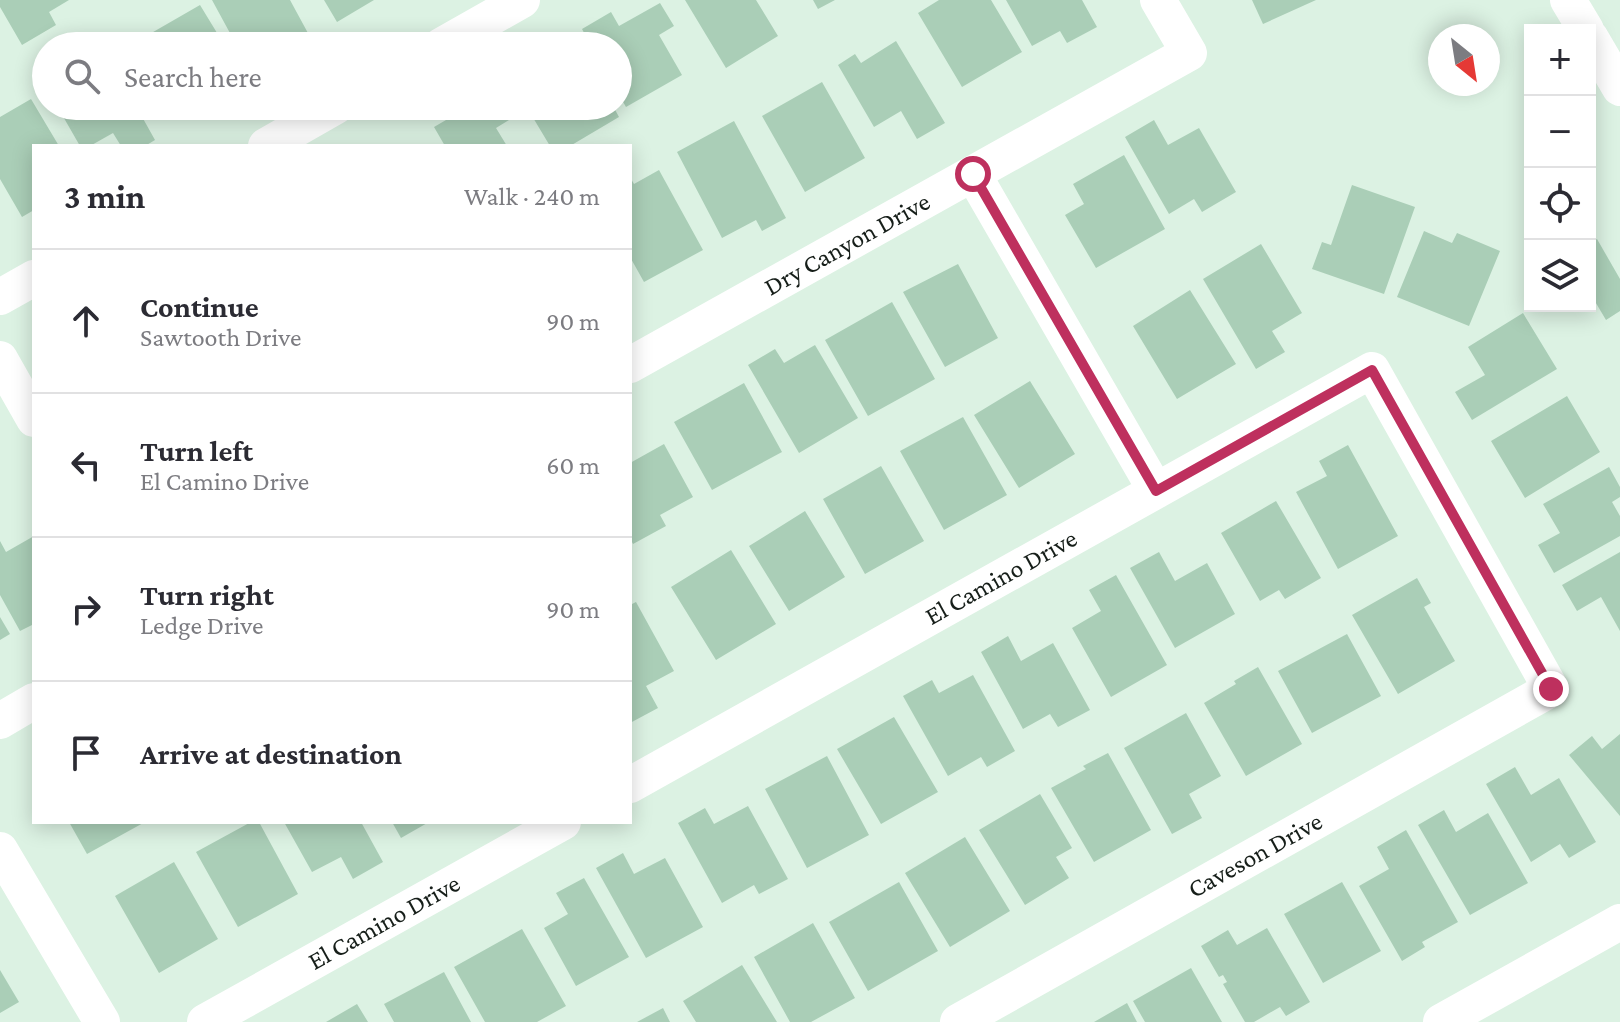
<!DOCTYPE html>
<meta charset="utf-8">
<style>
body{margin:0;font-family:"Crimson Pro",serif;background:#f2f2f3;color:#2b2b33}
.controls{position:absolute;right:24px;top:24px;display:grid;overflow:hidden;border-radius:0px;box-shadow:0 4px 20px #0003}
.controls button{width:72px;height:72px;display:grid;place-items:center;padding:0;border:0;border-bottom:2px solid #e1e1e2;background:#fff;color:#2b2b33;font:40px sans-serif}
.compass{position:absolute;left:1428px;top:24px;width:72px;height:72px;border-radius:50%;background:#fff;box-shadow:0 4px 20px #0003;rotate:150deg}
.stop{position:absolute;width:24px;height:24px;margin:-18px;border:6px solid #be305e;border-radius:50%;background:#fff}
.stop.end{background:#be305e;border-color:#fff;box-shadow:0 2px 8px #0008}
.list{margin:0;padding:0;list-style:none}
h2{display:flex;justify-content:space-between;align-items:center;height:104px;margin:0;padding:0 32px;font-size:34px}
h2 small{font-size:26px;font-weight:400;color:#7c7c81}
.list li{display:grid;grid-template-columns:52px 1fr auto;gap:24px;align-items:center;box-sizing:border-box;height:144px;padding:0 32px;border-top:2px solid #e1e1e2}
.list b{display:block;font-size:30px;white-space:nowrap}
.list p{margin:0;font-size:26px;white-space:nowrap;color:#7c7c81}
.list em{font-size:26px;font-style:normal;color:#7c7c81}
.icon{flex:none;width:44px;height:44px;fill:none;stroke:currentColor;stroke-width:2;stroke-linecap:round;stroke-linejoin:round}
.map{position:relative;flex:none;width:1620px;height:1022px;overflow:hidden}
.search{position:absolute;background:#fff;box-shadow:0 4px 20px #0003;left:32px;top:32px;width:600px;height:88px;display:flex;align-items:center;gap:20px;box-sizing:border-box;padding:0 28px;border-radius:44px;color:#7c7c81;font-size:30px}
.panel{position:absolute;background:#fff;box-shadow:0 4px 20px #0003;left:32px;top:144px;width:600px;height:680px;border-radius:0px}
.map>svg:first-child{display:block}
.building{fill:#aaceb7}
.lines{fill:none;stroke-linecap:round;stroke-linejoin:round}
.minor{stroke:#fff;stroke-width:36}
.route{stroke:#be305e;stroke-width:10}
.labels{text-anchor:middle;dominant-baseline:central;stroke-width:6;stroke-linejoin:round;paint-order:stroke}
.street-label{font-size:26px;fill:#161e19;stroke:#fff}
</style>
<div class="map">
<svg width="1620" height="1022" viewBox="0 0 1620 1022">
<rect width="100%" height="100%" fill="#dcf2e3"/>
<path class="building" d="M0 0H69L49 12 56 25 22 45 0 7Z
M212 0H290L315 46H280L276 39 264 46H237Z
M324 0H374L337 22Z
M685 0H756L778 36 726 68Z
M813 0H835L818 9Z
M939 0H991L1022 52 962 87 918 13Z
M1006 0H1082L1097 27 1067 43 1060 31 1032 46Z
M1252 0H1316L1263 24Z
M660 3 674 26 659 35 682 75 626 107 618 93V46H591L582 29 611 12 619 26Z
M200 5 225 46H145L141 39Z
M571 34 578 46H551Z
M896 41 945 123 917 139 901 111 874 127 838 65 855 54 861 63Z
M822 82 865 158 805 192 762 116Z
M31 99 59 146H34V210L22 217 0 179V117Z
M57 106H136L155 140 145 146H121L113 133 90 146H80Z
M470 106H500L509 120 496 128 507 146H445L434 127Z
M526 106H613L619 117 570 146H550Z
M1154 120 1168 145 1199 128 1236 192 1202 212 1194 199 1169 214 1125 137Z
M734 121 786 218 762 231 756 220 722 238 677 152Z
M1124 155 1165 229 1096 268 1065 215 1084 204 1073 184Z
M659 170 703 250 644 282 630 257V177L634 184Z
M1352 185 1415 207 1384 294 1312 269 1322 242 1331 245Z
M1424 231 1452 243 1457 233 1500 251 1469 326 1397 297Z
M1597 239 1620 279V311L1606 320 1590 293V243Z
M1261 244 1302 313 1272 331 1285 352 1256 369 1203 279Z
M958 264 998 338 945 367 903 292Z
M1190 290 1236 364 1177 399 1133 326Z
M892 302 935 379 868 416 825 340Z
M1523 313 1557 369 1472 420 1455 392 1485 375 1468 347Z
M815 345 858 418 799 453 748 365 775 349 784 363Z
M1030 381 1075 454 1019 488 974 415Z
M744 383 782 452 712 490 674 422Z
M1567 396 1600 452 1525 498 1491 441Z
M963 417 1007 495 944 530 900 451Z
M664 444 693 497 660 515 666 526 633 544 630 538V463Z
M1348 445 1398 536 1338 569 1296 492 1327 476 1319 461Z
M881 466 924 541 865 574 823 499Z
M1609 467 1620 487V497L1612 502 1620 516V536L1554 573 1538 545 1560 533 1543 504Z
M1276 501 1321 578 1285 599 1279 590 1260 601 1221 533Z
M805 511 845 577 789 611 749 546Z
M34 536V624L20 631 0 595V541L6 552Z
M731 550 776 624 716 660 671 587Z
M1159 552 1175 581 1207 563 1235 614 1175 648 1130 568Z
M1620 552V631L1601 597 1577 611 1562 585Z
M1116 575 1167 665 1111 697 1072 628 1101 611 1089 590Z
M1417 578 1431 603 1424 607 1455 661 1398 694 1352 615Z
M636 602 674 671 646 686 658 708 630 723V605Z
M0 617 10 634 0 640Z
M1347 634 1381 696 1312 733 1278 671Z
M1008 636 1021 661 1053 643 1090 710 1058 727 1050 714 1023 729 981 652Z
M1258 667 1302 744 1246 776 1204 703 1236 684 1234 681Z
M973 675 1015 751 987 767 981 757 948 776 903 696 932 680 939 693Z
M1186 713 1221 776 1189 794 1202 818 1172 834 1124 748Z
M894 717 938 792 881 824 837 749Z
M1620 734V816L1569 755 1592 736 1602 749Z
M1108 753 1151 830 1094 862 1051 788 1086 769 1083 766Z
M827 756 869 835 807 868 765 789Z
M1515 767 1531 795 1559 778 1596 842 1569 858 1560 844 1531 862 1486 784Z
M1040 794 1072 848 1056 857 1069 878 1025 905 979 830Z
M748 806 788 879 759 894 754 885 722 903 678 823 705 808 714 824Z
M1444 810 1456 832 1488 813 1528 883 1470 915 1418 825Z
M69 822H145L87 854Z
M251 822H259L298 894 238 927 196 852Z
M284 822H361L383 862 353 879 341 857 312 872Z
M392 822H429L401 838Z
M1406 830 1458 922 1422 942 1425 947 1402 961 1359 886 1389 869 1377 847Z
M965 837 1010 911 950 947 905 873Z
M623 853 634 874 665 858 703 927 646 958 596 868Z
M174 862 218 939 159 973 115 896Z
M584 878 629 957 576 986 544 928 568 914 556 893Z
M899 882 938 951 868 991 829 922Z
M1342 882 1381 951 1323 983 1284 914Z
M813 923 855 998 811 1022H790L754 957Z
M1267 928 1310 1002 1286 1016 1280 1007 1254 1022H1245L1223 984 1227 982 1223 975 1219 977 1201 946 1228 930 1237 945Z
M522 929 566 1006 537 1022H485L454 967Z
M742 965 777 1022H696L683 1001Z
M1191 968 1222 1022H1145L1133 1001Z
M0 970 19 1002 0 1013Z
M444 972 471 1022H394L384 1004Z
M1127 1003 1137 1022H1094Z
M357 1004 368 1022H326Z
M663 1008 670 1022H637Z"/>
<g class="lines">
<path class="minor" d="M1568 0 1586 30
M1590 37 1620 88
M441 46 522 0
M266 146 336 106
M973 174 1156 491
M0 297 34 278
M0 359 34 419
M630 365 1189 53 1158 0
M0 721 34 701
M630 785 1372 370 1551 689 958 1022
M0 850 102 1022
M205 1022 563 822
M1441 1022 1620 922"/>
</g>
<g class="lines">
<path class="route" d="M973 174 1156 491 1372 370 1551 689"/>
</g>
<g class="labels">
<g class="street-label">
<text transform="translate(847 244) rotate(-29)">Dry Canyon Drive</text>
<text transform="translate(1001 577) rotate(-29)">El Camino Drive</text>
<text transform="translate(1255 855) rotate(-29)">Caveson Drive</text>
<text transform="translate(384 922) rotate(-29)">El Camino Drive</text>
</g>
</g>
</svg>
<div class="controls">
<button>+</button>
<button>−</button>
<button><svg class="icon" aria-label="locate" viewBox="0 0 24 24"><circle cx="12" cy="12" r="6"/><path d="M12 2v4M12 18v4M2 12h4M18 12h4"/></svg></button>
<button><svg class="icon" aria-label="layers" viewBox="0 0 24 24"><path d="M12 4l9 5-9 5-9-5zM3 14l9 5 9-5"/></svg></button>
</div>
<svg class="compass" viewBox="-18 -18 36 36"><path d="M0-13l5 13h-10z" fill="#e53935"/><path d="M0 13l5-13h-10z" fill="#7c7c81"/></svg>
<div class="stop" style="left:973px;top:174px"></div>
<div class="stop end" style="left:1551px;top:689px"></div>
<div class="search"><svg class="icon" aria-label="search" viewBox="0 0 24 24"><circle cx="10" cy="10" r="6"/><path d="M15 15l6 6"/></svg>Search here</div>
<section class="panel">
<h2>3 min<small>Walk · 240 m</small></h2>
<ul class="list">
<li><svg class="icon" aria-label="ahead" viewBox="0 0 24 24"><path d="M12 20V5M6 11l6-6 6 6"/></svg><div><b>Continue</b><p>Sawtooth Drive</p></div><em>90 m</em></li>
<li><svg class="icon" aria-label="left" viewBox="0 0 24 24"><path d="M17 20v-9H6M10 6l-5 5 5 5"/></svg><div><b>Turn left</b><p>El Camino Drive</p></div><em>60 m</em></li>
<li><svg class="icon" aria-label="right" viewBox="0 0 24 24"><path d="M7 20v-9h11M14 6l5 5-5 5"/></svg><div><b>Turn right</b><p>Ledge Drive</p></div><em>90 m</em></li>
<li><svg class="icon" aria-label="arrive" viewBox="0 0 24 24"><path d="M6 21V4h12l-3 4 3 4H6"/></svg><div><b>Arrive at destination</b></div></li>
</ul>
</section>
</div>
